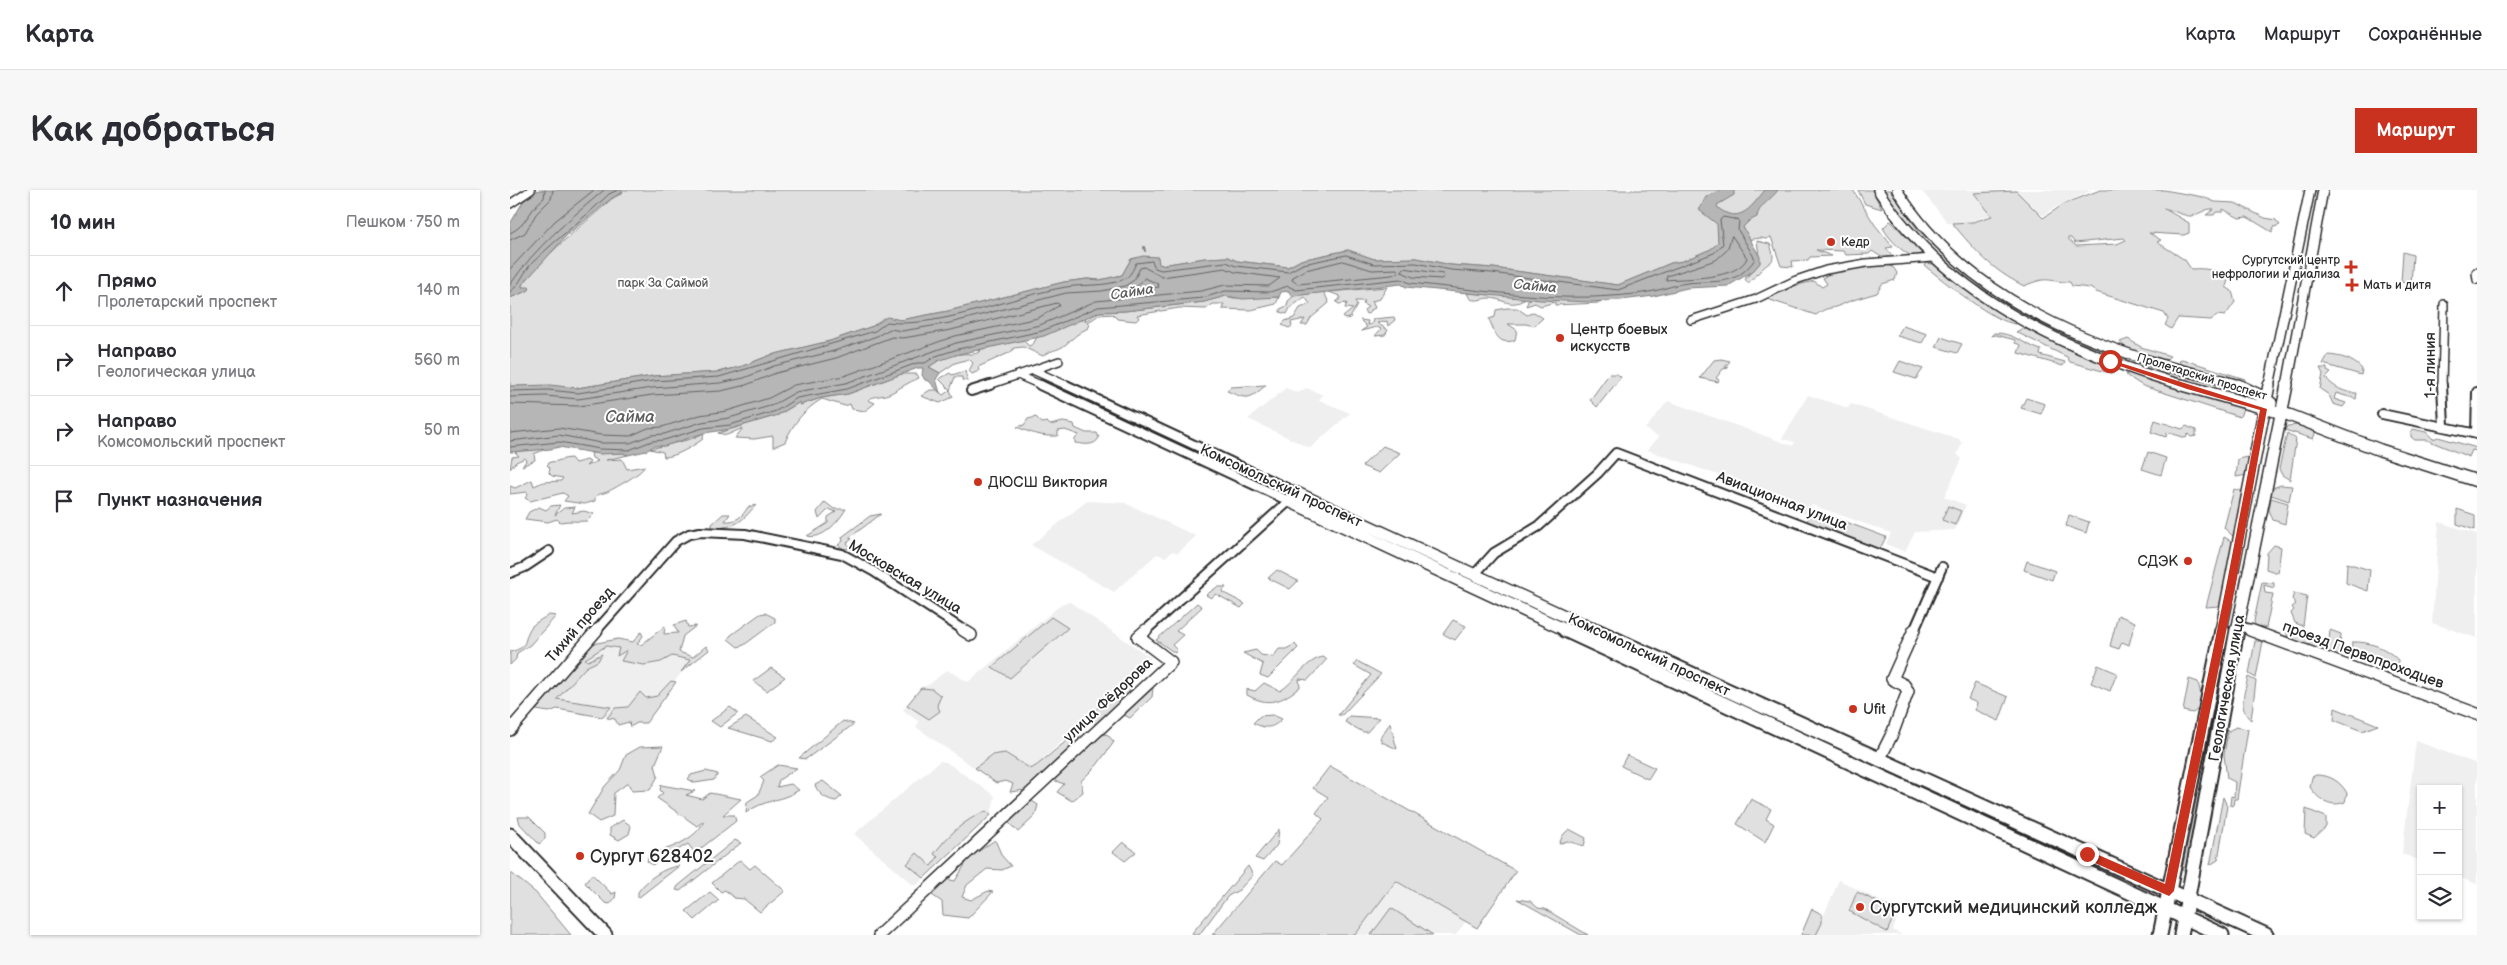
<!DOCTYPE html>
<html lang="ru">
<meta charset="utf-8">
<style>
body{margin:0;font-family:"Balsamiq Sans",sans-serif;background:#f7f7f7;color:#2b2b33}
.controls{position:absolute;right:15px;bottom:15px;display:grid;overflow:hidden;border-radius:0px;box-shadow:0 1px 4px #0004}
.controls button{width:45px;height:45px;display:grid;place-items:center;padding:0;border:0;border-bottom:1px solid #e1e1e2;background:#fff;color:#2b2b33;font:25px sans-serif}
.stop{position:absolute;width:15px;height:15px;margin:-11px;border:4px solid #c8321e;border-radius:50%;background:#fff}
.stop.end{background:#c8321e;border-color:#fff;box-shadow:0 1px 5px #0008}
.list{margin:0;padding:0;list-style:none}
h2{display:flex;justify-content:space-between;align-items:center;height:65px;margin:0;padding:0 20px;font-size:21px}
h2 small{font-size:16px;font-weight:400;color:#7c7c81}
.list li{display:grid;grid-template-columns:32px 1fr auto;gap:15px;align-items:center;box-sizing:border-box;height:70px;padding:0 20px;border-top:1px solid #e1e1e2}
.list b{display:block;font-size:19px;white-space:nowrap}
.list p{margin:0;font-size:16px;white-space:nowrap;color:#7c7c81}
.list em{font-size:16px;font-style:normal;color:#7c7c81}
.icon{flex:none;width:28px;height:28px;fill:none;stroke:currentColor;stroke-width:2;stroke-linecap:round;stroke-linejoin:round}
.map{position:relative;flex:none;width:1967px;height:745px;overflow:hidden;border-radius:0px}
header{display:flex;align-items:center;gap:30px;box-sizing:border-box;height:70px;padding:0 25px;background:#fff;border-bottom:1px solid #e1e1e2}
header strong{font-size:24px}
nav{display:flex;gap:28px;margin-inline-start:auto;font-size:18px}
.intro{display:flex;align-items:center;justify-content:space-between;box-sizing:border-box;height:120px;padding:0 30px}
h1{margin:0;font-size:35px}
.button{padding:12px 22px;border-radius:0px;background:#c8321e;color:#fff;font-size:18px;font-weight:700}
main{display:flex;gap:30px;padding:0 30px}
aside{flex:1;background:#fff;border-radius:0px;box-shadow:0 1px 4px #0004}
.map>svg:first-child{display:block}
.built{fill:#efefef}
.green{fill:#e0e0e0;stroke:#868686;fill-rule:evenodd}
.water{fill:#b6b6b6;stroke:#7e7e7e}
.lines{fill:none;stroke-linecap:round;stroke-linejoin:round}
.shore{stroke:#636363;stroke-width:1}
.stream{stroke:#7e7e7e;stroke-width:2}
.minor-far2-casing{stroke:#2b2b2b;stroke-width:10}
.minor-far1-casing{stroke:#2b2b2b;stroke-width:12}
.minor-casing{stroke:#2b2b2b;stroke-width:14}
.major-far2-casing{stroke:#2b2b2b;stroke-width:12}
.major-far1-casing{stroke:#2b2b2b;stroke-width:14}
.major-casing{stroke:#2b2b2b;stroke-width:17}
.minor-far2{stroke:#fff;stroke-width:7}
.minor-far1{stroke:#fff;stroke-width:8}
.minor{stroke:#fff;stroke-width:11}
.major-far2{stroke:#fff;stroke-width:9}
.major-far1{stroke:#fff;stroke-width:11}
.major{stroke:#fff;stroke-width:13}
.route{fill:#c8321e}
.poi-dot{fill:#c8321e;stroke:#fff;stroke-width:2}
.labels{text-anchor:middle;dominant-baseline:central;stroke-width:4;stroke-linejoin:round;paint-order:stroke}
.far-poi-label{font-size:12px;fill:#2b2b2b;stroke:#fff;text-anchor:start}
.far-park-label{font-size:12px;fill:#585858;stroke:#fff}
.far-street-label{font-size:12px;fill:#2b2b2b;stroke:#fff}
.far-water-label{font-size:14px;font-style:italic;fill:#5c5c5c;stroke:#fff}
.poi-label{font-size:15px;fill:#2b2b2b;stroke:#fff;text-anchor:start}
.street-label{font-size:15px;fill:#2b2b2b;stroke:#fff}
.water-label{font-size:16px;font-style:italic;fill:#5c5c5c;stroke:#fff}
.near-poi-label{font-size:18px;fill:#2b2b2b;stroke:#fff;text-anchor:start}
</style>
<header>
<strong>Карта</strong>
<nav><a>Карта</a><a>Маршрут</a><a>Сохранённые</a></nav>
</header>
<div class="intro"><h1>Как добраться</h1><a class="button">Маршрут</a></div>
<main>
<aside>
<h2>10 мин<small>Пешком · 750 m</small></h2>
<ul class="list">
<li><svg class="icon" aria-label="ahead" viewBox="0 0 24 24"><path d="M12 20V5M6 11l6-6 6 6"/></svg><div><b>Прямо</b><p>Пролетарский проспект</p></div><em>140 m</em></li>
<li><svg class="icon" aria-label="right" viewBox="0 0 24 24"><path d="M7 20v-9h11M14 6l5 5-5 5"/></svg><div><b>Направо</b><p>Геологическая улица</p></div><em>560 m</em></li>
<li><svg class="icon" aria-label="right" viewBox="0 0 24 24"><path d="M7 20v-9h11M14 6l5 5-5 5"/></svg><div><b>Направо</b><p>Комсомольский проспект</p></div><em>50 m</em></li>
<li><svg class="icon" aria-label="arrive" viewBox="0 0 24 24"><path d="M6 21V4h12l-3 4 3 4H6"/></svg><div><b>Пункт назначения</b></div></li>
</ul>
</aside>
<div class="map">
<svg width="1967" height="745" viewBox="0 0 1967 745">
<rect width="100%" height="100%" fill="#fff"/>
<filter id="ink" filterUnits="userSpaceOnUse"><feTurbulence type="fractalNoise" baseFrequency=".02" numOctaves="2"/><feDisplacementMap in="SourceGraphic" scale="10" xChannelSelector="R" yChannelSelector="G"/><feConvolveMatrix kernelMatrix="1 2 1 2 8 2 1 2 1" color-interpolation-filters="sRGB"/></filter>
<g filter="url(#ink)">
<path class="built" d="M1411 0H1582L1540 20 1535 25H1529L1506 1 1464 3 1483 26 1472 27 1463 32 1442 33H1438Z
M776 198 788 203 796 198 813 205 809 210 840 223 800 258 738 229Z
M1298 205 1338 218 1341 214 1449 249 1452 254 1447 264 1452 269 1434 307 1456 315 1445 340 1405 342 1395 362 1376 354 1381 343 1302 315 1295 324 1265 313 1268 306 1137 260 1149 247 1135 239 1158 211 1283 256 1285 252 1272 249Z
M577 311 615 313 686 346 668 363 663 361 655 367 647 364 604 402 521 355Z
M1929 332 1967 344V448L1922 433Z
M560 412 641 468 514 587 486 593 406 537 409 532 393 520 411 498 420 494 437 480 458 492 553 413Z
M82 454 162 466 181 470 132 534 29 516Z
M1906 551 1967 574V694L1948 687V599H1911V671L1892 664Z
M430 571 436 572 485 606 481 625 407 695H403L344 644Z
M1329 690 1390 721 1383 740 1392 745H1291L1302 719 1314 725Z
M885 691 956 731 946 745H845Z"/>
<path class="green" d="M110 0H1343L1365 35 1383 57 1376 58 1383 66 1373 68 1362 61 1359 64 1336 65 1333 61 1306 60 1322 66 1300 67 1298 70 1282 71 1283 77 1271 76 1261 47 1256 49 1251 48 1209 53 1201 59 1173 71 1161 73 1108 95 983 78 941 75 907 68 864 69 838 60 791 70 778 77 727 71 718 67 695 68 652 75 621 69 612 85 590 90 577 89 554 92 438 121 391 130 373 128 363 136 320 151 261 165 230 177 208 182 143 186 67 198 0 196V108L19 100 12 97V95C34 67 60 45 87 22 96 15 101 7 112 4Z
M1348 0H1362L1372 19 1355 14Z
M1373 0H1380L1408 40 1445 75 1463 89 1554 141 1637 176 1733 202 1732 210C1646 184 1563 157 1486 110 1459 94 1432 75 1411 52 1396 37 1385 17 1373 0Z
M1590 0H1654L1693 7 1705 12 1725 13 1755 28 1766 30 1770 35 1764 37 1762 42 1737 27 1729 28 1713 19V22H1706L1704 25H1696L1704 19C1695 18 1689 25 1681 26 1676 27 1660 19 1653 18L1679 33V43L1674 45 1639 43 1651 50 1647 52 1675 70 1681 79C1696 78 1706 79 1718 90L1716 97 1722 101 1725 112 1715 126 1707 125 1701 130 1668 128 1661 139 1655 135 1658 129 1654 123 1586 102 1580 98 1562 96 1560 92C1536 92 1540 85 1514 96 1480 79 1466 61 1442 33L1463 32 1482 26 1464 3 1506 1 1533 28 1554 14ZM1557 48H1561L1565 53 1614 48 1616 50 1607 54 1566 56Z
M1380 31 1383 33 1413 65 1405 68C1392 62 1380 50 1373 38Z
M1247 51 1260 54C1267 75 1261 69 1250 81 1246 85 1243 89 1238 93L1235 89 1250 73Z
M1893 62 1903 65 1901 94 1891 92Z
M1417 73 1423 74 1460 102 1508 132 1506 134C1483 132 1435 92 1415 76Z
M1374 74 1383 77 1387 83 1385 90 1372 94 1367 103C1353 107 1341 110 1328 116 1319 120 1318 116 1306 125L1257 109 1284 96 1304 91 1312 97 1317 94 1313 88 1322 82Z
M877 97 870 109 862 111 865 118 861 120 860 123 856 124 854 120 858 117 853 114 855 111H845L847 115 840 128 835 129 833 127 843 119 835 118 837 113 829 114 826 112 830 109V106L819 102Z
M814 102 819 113 801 128 797 135H791L795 129 781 132 782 136 779 138 772 135 775 131 784 128 790 118 800 114 795 107 780 118 777 124 770 122V119L777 116 778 111 784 106Z
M957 103 1010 107 1014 110C999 118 994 109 980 108 972 108 968 112 960 109Z
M716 106 724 108 769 107 766 114 741 120 712 119 714 114H703L696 119 669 118 627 125 629 128 626 131 607 129 603 124 589 125 577 133 580 135 578 138C569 142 562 149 555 155 548 161 539 160 533 166L513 157 504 158 501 162 468 177 469 181 462 184 459 181 463 173 459 169 445 173 430 183 419 177C425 171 443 164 452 164 460 163 463 166 471 161L467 160 513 150 519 156 523 154 527 147 576 127 575 131 589 122 615 121 694 112Z
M1019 109 1089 111 1090 113 1045 115V112L1031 116 1025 113 1016 116Z
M997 118H1007L1017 125 1024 122 1033 128 1024 136 1016 134H998L1007 140 1005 150C987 157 984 140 979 129L985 127 986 120Z
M884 127 885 130 878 136 877 131 867 133 878 140 875 145 865 146 871 139 867 137 851 141 857 137 850 130 858 131 857 135 862 134 863 129Z
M1393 136 1417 144 1412 153 1387 146Z
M1513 138 1607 177V180L1603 184 1560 172 1557 167 1506 142Z
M1484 143C1502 142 1515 155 1531 160L1530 165 1555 172 1553 176 1508 163 1511 155 1505 153V150L1486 145 1481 146Z
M1431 147 1452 154 1447 163 1426 157Z
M1618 149 1631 157 1660 166 1655 171H1649L1615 157 1610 152Z
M1818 165C1831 166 1843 169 1852 179L1851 185 1813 174Z
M1211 169 1220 171 1215 177 1218 178 1213 179 1206 188 1209 190 1208 192 1190 188 1204 170Z
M1672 169 1735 189 1734 195 1671 177 1669 170Z
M1390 171 1413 179 1406 189 1384 182Z
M1810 178H1817V181L1821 183 1816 188C1823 197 1835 203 1847 203L1846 209 1826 203 1824 209 1836 213 1833 217 1823 214 1819 205 1810 199 1813 184Z
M455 181 458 191 452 190V187H445L440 200 443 207 430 213 411 206 420 200H427L433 205 440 200 429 189 440 183 442 185Z
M1622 183 1733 218 1730 227 1633 196 1617 186 1616 184Z
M391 184H407L409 188C399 192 390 198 381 203 374 207 363 205 358 210L365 213 355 221 342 219 340 214 335 216 312 209C295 219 283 233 275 252L263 257V246L244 249 225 248 233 238 217 245 208 243 268 225 290 212V215L311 208 338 204Z
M1099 184H1107L1111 187 1087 217 1080 210Z
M756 195C739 210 738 210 717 201L720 197Z
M1516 208 1535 214 1531 224 1511 218Z
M526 227 532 233 537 232 540 235 553 232 564 234 565 238 576 243H587L589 248C584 257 573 254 565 253V249L569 245 555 240 548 241V246C532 247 521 243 507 237L514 235 518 229Z
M1645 230 1672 239 1676 236 1686 240V246L1681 247 1678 244 1676 248 1657 242 1656 247 1641 242Z
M1789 235 1806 241 1803 249 1775 240 1777 236Z
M1903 239 1916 242 1923 249 1928 247 1967 258V261L1962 260 1959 267 1917 250H1905L1901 247V242Z
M194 243 193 249C183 256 166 267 154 267L153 262 140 259 181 249Z
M1777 243 1786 249 1780 290 1772 285 1769 279Z
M873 256 890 263 869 283 852 276Z
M24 259H36L24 264 25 270 12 276 16 271 15 268 6 272 0 279 2 267 9 266 5 262Z
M1638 262 1656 268 1651 285 1632 279Z
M81 263H113L118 265 96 270 112 269 117 279 135 276C132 283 107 297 99 301 94 304 89 303 85 307V311L75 314 54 311 58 306 53 303 20 311 15 308 18 304 17 302 0 304V296L5 298 22 290 24 296 33 292 51 291 53 288 42 286 39 283 40 278 37 275 40 272C48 272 53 268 61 268L65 273 77 270 80 272 76 276 88 271 82 268Z
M1737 267 1739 273 1737 285 1726 287 1728 269Z
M1771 295 1782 296 1779 311 1761 305 1762 298Z
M1724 299 1734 302 1725 346H1723L1714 338Z
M1761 308 1778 313 1775 334 1763 330 1759 320Z
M315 312 324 319H336C328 332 313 350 297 346L318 333V327L326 322 319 319 309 329 307 322Z
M50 315 45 325 54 318 65 317 62 323 74 321 84 324 77 331C67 332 60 330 50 332L47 329 38 332 15 329 19 322 29 317 36 320 41 316Z
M246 315C230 333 227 337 202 338V334L213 324H220L215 331C226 332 232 327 238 317Z
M1438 316 1451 321 1445 335 1432 330Z
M1947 319 1965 325V340L1947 334Z
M1304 320 1376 347 1369 361 1296 332Z
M371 324 339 348 342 349 337 353 341 358 334 359 328 355 333 351 332 347 360 326Z
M1559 325 1579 332 1576 343 1556 336Z
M1714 347 1723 352V355L1711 412 1709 416 1696 417Z
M1764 355 1771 357 1768 383 1756 379 1757 363Z
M1517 371 1545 381 1542 390 1514 380Z
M1837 373 1860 380 1858 401 1836 393Z
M767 380 788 391 780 399 758 388Z
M1752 392 1764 393V398L1754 395 1755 403 1763 404 1756 438 1745 435 1744 431Z
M707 397H716L712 402 735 414 731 418 706 404 701 408 696 405Z
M1784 403 1797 406 1793 436 1785 433 1781 423 1784 420 1782 417 1786 414 1782 409Z
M687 413 692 417 666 441 673 445 662 455 667 460 665 463 646 450Z
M255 423 265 428V432L234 455 228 457 218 449 221 445 250 424Z
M39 425 46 426 20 455 7 463 6 469 0 475V462C21 457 12 448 22 436 26 432 34 428 39 425Z
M1608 425 1625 432 1619 455 1612 452 1609 459 1600 456Z
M541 427 558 438 500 488 482 477Z
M943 430 956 436 945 450 933 444Z
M176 431 178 437 186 436 173 446 169 462 183 467 196 456 199 460 171 482 180 470 162 466 151 472 134 475 111 471 117 460 107 466 109 458 96 456 75 469 78 471 92 464 88 471 76 477 47 509 101 517 92 527 47 519 39 522 26 520 82 454 108 449 123 452 131 442 133 446 127 454 131 455 155 436 154 444 168 443 164 435Z
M1777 434 1819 451 1820 440 1831 444 1829 469 1781 451 1777 446V442L1775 439Z
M1717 450H1720L1676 682 1672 680Z
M1745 451H1753L1746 488 1739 484Z
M1842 452C1859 451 1877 458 1888 470V480L1841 462Z
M785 454 788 458 758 488 750 485 753 474 733 463 746 460 751 465 763 467 769 459H776Z
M812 467 817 469 798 490 789 489 790 497C771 512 759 517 737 505V499L745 501 754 493 770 501C785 492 795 471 812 467Z
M847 471 871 484 832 525H828L861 485 844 475Z
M1588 475 1607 483 1600 501 1581 493Z
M261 478 275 487 257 501 243 491Z
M1738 487 1746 491 1741 530C1727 519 1735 502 1738 487Z
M1679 489 1688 492 1691 505 1688 519 1683 523 1673 521Z
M161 491 166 492 136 533H127L120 537 119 532 108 535 105 529 97 528 105 518 118 517 130 502 136 508 147 506Z
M1465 493 1498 507 1489 531 1465 520 1467 513 1458 509Z
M613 494 622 495 621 502 586 534 577 528Z
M411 498 422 499 431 506 427 515 430 521 419 529 397 515Z
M643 498 642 507 620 528 614 525Z
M220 517 228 523 210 537 201 531Z
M1825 518 1868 535 1852 541 1824 530Z
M763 525 772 529C762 539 756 539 743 533L750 526Z
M839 526 870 528 857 542H853L835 532Z
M236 527 268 547 262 551 218 538Z
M333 531 344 534 296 569 289 568Z
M880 533 887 559 872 552 870 548Z
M1726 537 1738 539 1727 609H1724L1723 616 1720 615 1721 606 1724 607 1725 592 1717 588 1714 565 1718 541Z
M571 544 567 553 515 600 500 602 503 594 496 591 486 593 465 578 482 565 495 563 521 579C538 569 552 550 571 544Z
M597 544 604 552 587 575 571 591 573 602 562 611 547 602 554 594 543 590 588 546Z
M153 556 145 575 148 586 140 600 122 601 118 593 104 603 103 626 89 632 78 624 95 596 110 580 116 565 130 557Z
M1117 565 1145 578 1138 589 1111 576Z
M268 575 287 578 269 590 267 597 281 594 289 600C273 611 252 610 236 623L237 612 248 605 254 591 250 587Z
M820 576 1006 681 967 738 886 691 845 745H702L765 671 772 675 813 629 806 623 818 607 803 598Z
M196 581 208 584 204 590 185 593 178 589 181 585Z
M1806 585C1820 585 1830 591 1837 603L1835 612C1821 618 1807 609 1800 597L1802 587Z
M313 591 332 606 326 611C317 610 308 604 305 595Z
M151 595 185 601 176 605 192 609 200 603 231 609 213 625H224L226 631 185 663 178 654 142 675 137 671 139 664C157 660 186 650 194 631L187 636 147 608 153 603 150 600Z
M1713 607 1717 616 1708 670 1700 675Z
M1241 609 1261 619 1256 629 1264 634 1255 652 1227 634Z
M522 611 528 615 525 626 508 642 499 633Z
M1796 619 1816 627V637L1804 648 1795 644Z
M476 621 481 625 414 688 397 674 407 663 421 676 428 667 424 664C438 645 454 630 476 621Z
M8 627H19L35 643V649L29 654 10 634Z
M113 630 121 636 119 644 109 650 100 645V638Z
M769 639 767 655 753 671 745 668Z
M1059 639 1076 648 1074 656 1057 651 1049 654 1053 645Z
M225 650 231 653 170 701 166 700 168 696Z
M485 650 492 666 501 676 492 680 477 679 457 695 452 707 461 710 478 701 483 702 458 728 433 725 432 712 422 705 436 689 445 691 459 668Z
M613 652 626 662 615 671 603 662Z
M230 670 240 679 245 675 275 701 250 722 234 709 224 708 215 700 211 702 202 693Z
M169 676 128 708V702C136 690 154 677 169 676Z
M738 676 743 685 729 700 718 706 689 745H683L682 743Z
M0 682 26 703 61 745H0Z
M82 684 102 704 106 702 105 708 100 714 95 713 75 693Z
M200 702 209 710 185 730 176 721Z
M1347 702 1386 721 1377 742 1339 721Z
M1007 709 1020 711 1028 718 1035 719 1078 745H1071Z
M881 718 923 745H861Z
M1302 719 1312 724V733L1306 745H1291Z"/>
<path class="water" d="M29 0H110L113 2 102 8 57 45 12 95V97H20L19 100 0 108V34L17 5Z
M1212 0H1224V5L1207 15 1208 18C1231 36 1243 14 1255 0H1268C1262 9 1248 16 1247 27L1239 31 1233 37 1250 67V73L1243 81 1218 96 1177 98 1144 106 1111 110 1081 112 1030 110 896 97 891 94 781 106 779 101 771 102 769 107 733 109 716 106 694 112 615 121 589 122 534 146 449 164 428 171 419 177 430 183 426 189 430 203 419 191 415 190 412 185 413 178H408L338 204 311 208 290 215V212L268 225 221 239 194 243 155 256H144L136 261 118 265 113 263 90 264 49 257 41 259 0 262V196L40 195 67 198 143 186 208 182 230 177 261 165 320 151 363 136 377 127 391 130 438 121 554 92 577 89 590 90 612 85 621 69 633 66 648 67 649 74 652 75 695 68 718 67 727 71 778 77 791 70 838 60 864 69 907 68 941 75 983 78 1108 95 1161 73 1173 71 1201 59 1208 53 1207 34 1189 20 1196 7Z"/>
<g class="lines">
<path class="shore" d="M0 43C17 36 19 19 34 8L35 0
M1222 46 1237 68C1228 90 1176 88 1156 90L1157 86 1206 70 1217 60Z
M0 50 15 43 26 24 41 9 43 0
M833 71 862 80 887 79 889 82 882 85 788 94 782 90 783 87 796 80Z
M894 78 933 84 934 87 931 89 903 87 892 82Z
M0 79 45 31 84 0
M635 88 648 94 649 97 628 100 627 97Z
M0 95C25 57 60 29 94 0
M0 102C10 95 14 81 23 72 47 48 75 28 99 4L108 0
M0 201 38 200 68 203 143 191 209 187 365 141 377 132C428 139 503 106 556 97 574 94 594 97 612 90 620 87 623 80 626 73L642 71 645 78 651 80 716 72 726 76 778 82 793 74 836 65 864 74 906 73 941 80 982 83 1108 100 1204 63 1213 54 1210 30 1213 27 1229 30 1228 40 1245 69C1226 97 1206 90 1177 93 1166 94 1155 99 1144 101 1124 105 1103 106 1083 107 1023 109 960 99 900 93L891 89 786 100 778 96 760 102 715 101 693 108 588 117 532 141 448 159 426 166 415 173H407L337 199 287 208 266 221 220 235 193 238 154 250 142 251 119 260 90 259 49 252 0 257
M0 207 36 206 68 209 142 198 210 193 234 188 264 176 324 161 367 146 380 139 392 141 440 133 556 103 592 101 615 96 624 90 630 78 634 77 652 87 715 78 725 82 770 88 759 96 715 95 691 101 586 111 530 135 446 153 336 193 286 202 263 215 219 228 192 232 154 244 141 245 120 253H91L49 245 0 251
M0 214 69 216 142 205 211 201 236 195 266 183 326 168 382 147 393 148 441 140 547 113 550 115 528 128 445 146 334 186 284 195 259 208 217 221 190 225 152 237 138 238 120 246 91 245 49 238 0 243"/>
<path class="stream" d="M634 57 635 61"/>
<g class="minor-far2-casing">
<path id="minor-far2" d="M0 14 21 0
M1966 82 1967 90
M1181 130 1246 109 1286 90 1316 80 1356 73 1423 68
M525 181 558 196
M510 186 533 196
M476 196 549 171
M1932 196 1934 114"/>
</g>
<g class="minor-far1-casing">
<path id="minor-far1" d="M530 195 779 311 635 441
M556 195 787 303
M1932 195 1934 236
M461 201 480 195
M1872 224 1967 244
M1966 244 1967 202
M0 383 15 377 39 361
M964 385 984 363 1029 336 1088 283 1106 263 1428 387
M1728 435 1744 441
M86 441 166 351 179 344 190 342 235 344 332 364 363 381 455 441
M1404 441 1432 377"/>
</g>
<g class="minor-casing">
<path id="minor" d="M453 440 461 445
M1740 440 1967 524
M0 540 87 440
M1369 570 1383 542 1398 501 1394 495 1382 489 1404 440
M369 745 661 472 628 447 636 440"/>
</g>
<g class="major-far2-casing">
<path id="major-far2" d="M1368 0C1436 107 1558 162 1676 196
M1387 0C1445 92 1545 142 1647 173 1674 182 1704 186 1731 196
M1759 196 1800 0
M1777 196 1813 0"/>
</g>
<g class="major-far1-casing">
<path id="major-far1" d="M1672 195 1779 225 1870 260 1967 291
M1728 195 1751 206 1761 213
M1058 441 779 311 787 303 1087 441
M1711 441 1759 195
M1727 441 1777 195"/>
</g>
<g class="major-casing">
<path id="major" d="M1055 440 1712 745
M1085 440 1756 745
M0 645 95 745
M1650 745 1712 440
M1671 745 1727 440"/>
</g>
<use href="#minor-far2" class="minor-far2"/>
<use href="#minor-far1" class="minor-far1"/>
<use href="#minor" class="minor"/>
<use href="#major-far2" class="major-far2"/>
<use href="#major-far1" class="major-far1"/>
<use href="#major" class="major"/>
</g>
</g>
<path class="route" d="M1598 169 1757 219 1726 392 1664 701 1659 706 1574 668 1572 664 1577 660 1655 694 1717 392 1750 220 1677 199 1598 172Z"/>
<g class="poi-dot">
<circle cx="1321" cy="52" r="5"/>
<path d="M1838.5 69.5h5v5h5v5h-5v5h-5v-5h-5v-5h5z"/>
<path d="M1839.5 87.5h5v5h5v5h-5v5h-5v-5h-5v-5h5z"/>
<circle cx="1050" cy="148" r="5"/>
<circle cx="468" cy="292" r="5"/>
<circle cx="1678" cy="371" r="5"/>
<circle cx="1343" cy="519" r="5"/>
<circle cx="70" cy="666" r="5"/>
<circle cx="1350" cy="717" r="5"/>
</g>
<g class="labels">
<g class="far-poi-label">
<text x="1331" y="52">Кедр</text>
<text x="1830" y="70" text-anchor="end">Сургутский центр<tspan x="1830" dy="14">нефрологии и диализа</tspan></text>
<text x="1853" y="95">Мать и дитя</text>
</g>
<g class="far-park-label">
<text x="153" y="93">парк За Саймой</text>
</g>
<g class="far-street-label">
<text transform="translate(1692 187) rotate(17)">Пролетарский проспект</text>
</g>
<g class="far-water-label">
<text transform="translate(1025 96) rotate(5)">Сайма</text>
<text transform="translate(622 102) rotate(-9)">Сайма</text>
</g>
<g class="poi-label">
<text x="1060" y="139">Центр боевых<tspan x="1060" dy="17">искусств</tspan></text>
<text x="478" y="292">ДЮСШ Виктория</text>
<text x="1668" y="371" text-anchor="end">СДЭК</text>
<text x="1353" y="519">Ufit</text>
</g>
<g class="street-label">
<text transform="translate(1920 175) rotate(-90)">1-я линия</text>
<text transform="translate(771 296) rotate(25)">Комсомольский проспект</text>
<text transform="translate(1272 311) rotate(21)">Авиационная улица</text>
<text transform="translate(395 387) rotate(31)">Московская улица</text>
<text transform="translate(70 435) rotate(-49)">Тихий проезд</text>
<text transform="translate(1139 465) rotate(25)">Комсомольский проспект</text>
<text transform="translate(1853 465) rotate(20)">проезд Первопроходцев</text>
<text transform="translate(1717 498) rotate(-80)">Геологическая улица</text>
<text transform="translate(598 510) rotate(-43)">улица Фёдорова</text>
</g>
<g class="water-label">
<text x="120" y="227">Сайма</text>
</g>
<g class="near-poi-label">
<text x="80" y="666">Сургут 628402</text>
<text x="1360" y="717">Сургутский медицинский колледж</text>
</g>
</g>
</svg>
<div class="controls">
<button>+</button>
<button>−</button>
<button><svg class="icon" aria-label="layers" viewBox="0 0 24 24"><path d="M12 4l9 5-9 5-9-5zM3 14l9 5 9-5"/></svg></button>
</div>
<div class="stop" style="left:1600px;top:171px"></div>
<div class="stop end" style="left:1577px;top:664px"></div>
</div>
</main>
